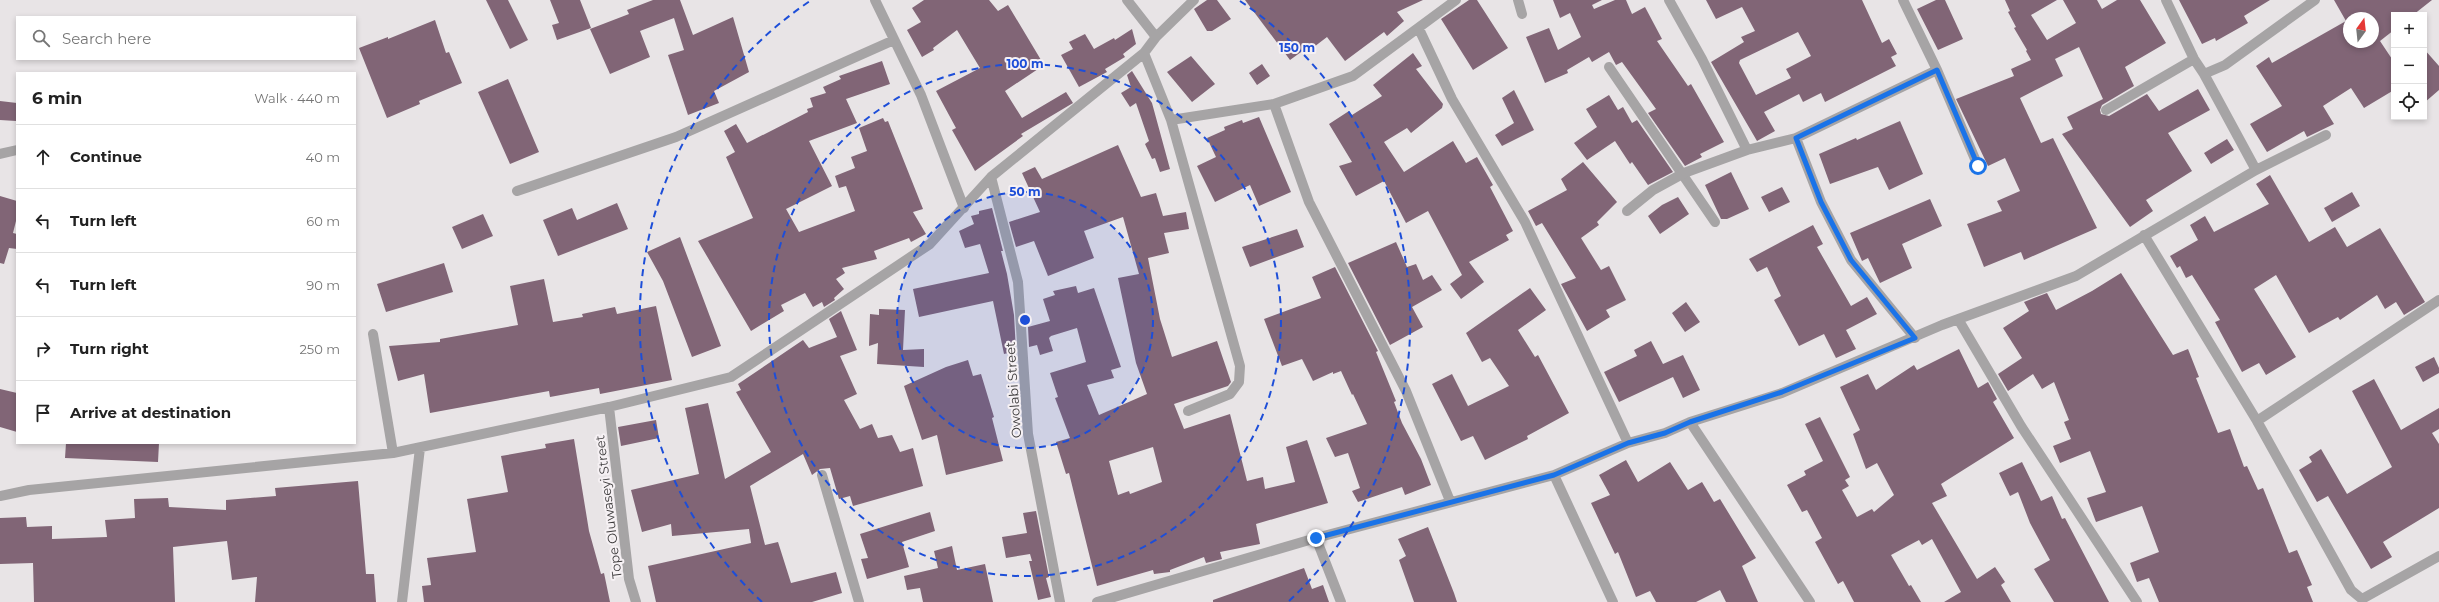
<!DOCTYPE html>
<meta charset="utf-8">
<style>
body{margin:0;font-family:Montserrat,sans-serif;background:#f2f2f2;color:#222}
.controls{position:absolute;right:12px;top:12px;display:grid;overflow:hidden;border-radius:0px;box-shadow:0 2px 6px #0003}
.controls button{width:36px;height:36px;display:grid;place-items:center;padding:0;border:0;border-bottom:1px solid #e0e0e0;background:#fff;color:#222;font:20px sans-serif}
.compass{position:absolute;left:2343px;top:12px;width:36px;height:36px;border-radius:50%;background:#fff;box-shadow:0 2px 6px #0003;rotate:15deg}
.stop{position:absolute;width:12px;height:12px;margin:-9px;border:3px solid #1a73e8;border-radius:50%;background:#fff}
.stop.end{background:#1a73e8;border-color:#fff;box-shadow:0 1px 4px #0008}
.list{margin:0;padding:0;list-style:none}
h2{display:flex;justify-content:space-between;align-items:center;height:52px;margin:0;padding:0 16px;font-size:17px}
h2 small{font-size:13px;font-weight:400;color:#767676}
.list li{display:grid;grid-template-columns:26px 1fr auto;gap:12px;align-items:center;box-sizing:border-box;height:64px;padding:0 16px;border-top:1px solid #e0e0e0}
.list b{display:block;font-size:15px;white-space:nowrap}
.list em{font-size:13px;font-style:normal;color:#767676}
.icon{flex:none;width:22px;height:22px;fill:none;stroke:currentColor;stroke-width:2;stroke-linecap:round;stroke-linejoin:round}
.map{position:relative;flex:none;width:2439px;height:602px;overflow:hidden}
.search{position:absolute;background:#fff;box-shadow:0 2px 6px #0003;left:16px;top:16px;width:340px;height:44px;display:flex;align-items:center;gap:10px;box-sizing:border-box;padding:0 14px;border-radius:0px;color:#767676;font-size:15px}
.panel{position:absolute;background:#fff;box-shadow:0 2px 6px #0003;left:16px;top:72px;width:340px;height:372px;border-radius:0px}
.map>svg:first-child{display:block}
.building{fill:#816576;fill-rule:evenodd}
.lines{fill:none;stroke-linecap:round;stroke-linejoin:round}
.service{stroke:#a6a4a5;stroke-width:10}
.minor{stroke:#a6a4a5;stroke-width:10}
.tertiary{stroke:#a6a4a5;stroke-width:10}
.route{stroke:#1a73e8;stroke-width:5}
.ring{fill:none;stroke:#1d4ed8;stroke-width:2;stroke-dasharray:7 5}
.labels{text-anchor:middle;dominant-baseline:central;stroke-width:4;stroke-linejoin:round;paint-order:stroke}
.street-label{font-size:13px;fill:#3d3b3c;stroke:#f6f1f4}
.centre{fill:#1d4ed8;stroke:#f6f1f4;stroke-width:2}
.ring-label{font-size:12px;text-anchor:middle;font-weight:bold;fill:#1d4ed8;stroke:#f6f1f4;stroke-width:4;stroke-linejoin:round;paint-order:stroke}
</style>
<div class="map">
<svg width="2439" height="602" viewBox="0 0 2439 602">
<rect width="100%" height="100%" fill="#e8e4e6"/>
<path class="building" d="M486 0H508L528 40 510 49Z
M550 0H580L591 28 557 40 552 25 559 23Z
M653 0H680L693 35 733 17 749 72 714 91 719 103 688 115 668 55 684 50 674 18 640 31 650 57 610 74 590 29 629 14 627 10Z
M924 0H989L998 11 1008 5 1044 65 1005 91 1022 118 1066 92 1073 103 1021 134 1023 136 975 171 952 130 956 128 936 91 980 68 957 30 933 48 934 50 922 57 907 30 921 22 912 8Z
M1207 0H1217L1231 19 1212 31H1207L1194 9Z
M1245 0H1423L1397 12 1404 21 1387 36 1384 32 1345 61 1327 37 1310 50 1308 47 1290 60Z
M1469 0H1477L1508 48 1473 70 1441 19Z
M1553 0H1602L1592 5 1594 9 1615 0H1626L1632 14 1645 7 1662 39 1657 41 1688 86 1691 84 1724 142 1700 154 1702 157 1685 166 1648 113 1656 109 1622 62 1616 65 1609 52 1592 62 1589 57 1567 70 1568 73 1545 83 1526 37 1549 28 1558 50 1581 37 1570 13 1560 18Z
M1706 0H1862L1882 43 1889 39 1897 54 1891 57 1896 66 1825 102 1821 93 1803 102 1799 94 1764 112 1775 131 1757 141 1711 62 1744 42 1741 37 1755 31 1742 7 1716 19ZM1798 32 1811 56 1786 69 1791 78 1756 95 1739 63 1740 60Z
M1936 0H1945L1963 39 1938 50 1917 9Z
M2005 0H2057L2031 15 2047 40 2076 23 2063 0H2097L2102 9 2117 0H2140L2166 43 2125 67 2134 86 2102 105 2100 110 2101 114 2109 116 2147 94 2159 111 2198 89 2210 110 2168 133 2192 171 2146 200 2153 211 2130 227 2062 134 2073 129 2067 117 2103 99 2079 47 2055 59 2063 76 2020 98 2041 143 2053 138 2097 228 2024 260 2021 252 1984 267 1967 224 2002 211 1997 201 2020 191 2005 158 1988 166 1956 99 2014 76 2011 69 2031 60 2026 51 2027 50 2014 28 2016 27 2008 12 2010 11Z
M2179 0H2270L2244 16 2248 23 2216 41 2215 38 2202 44Z
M2334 0H2432L2413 15H2394V30L2380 41 2394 62V90L2364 108 2351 88 2323 106 2334 124 2307 137 2304 131 2267 152 2250 124 2282 106 2256 66 2269 57 2272 63 2346 21ZM2349 18H2373V42H2349Z
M435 20 446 53 449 52 462 83 419 101 420 104 387 118 359 48 388 37V39Z
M1132 29 1136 44 1123 54 1125 57 1105 69 1107 72 1079 87 1061 55 1073 49 1069 42 1085 34 1094 49 1114 38 1115 40Z
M2424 49 2439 66V90L2424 103Z
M1413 53 1422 66 1416 69 1443 104 1442 108 1411 133 1407 128 1384 142 1404 172 1453 141 1466 163 1477 157 1493 185 1490 187 1513 231 1506 235 1509 240 1469 262 1484 282 1461 299 1450 284 1462 275 1428 211 1406 223 1384 181 1356 196 1339 166 1352 162 1329 124 1349 111 1352 115 1382 96 1373 85Z
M1191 56 1215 84 1192 102 1167 72Z
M882 61 890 84 846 99 857 123 809 141 832 186 786 209 799 232 855 211 846 186 839 188 835 176 855 168 851 157 867 151 859 128 883 118 885 122 888 121 923 209 913 212 926 234 911 242 909 238 874 251 877 259 842 268 845 273 836 279 844 289 834 298 835 300 824 307 822 302 813 307 805 293 781 305 784 311 751 331 698 241 753 218 726 157 735 152 724 131 736 124 747 143 808 112 807 109 813 107 810 98 826 93 823 87 841 79 839 76Z
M1262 64 1270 76 1257 85 1249 73Z
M1132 71 1152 103 1170 169 1160 172 1155 158 1152 159 1145 144 1149 141 1136 103 1130 107 1121 93 1131 87 1127 75Z
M508 79 539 152 510 164 478 92Z
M1514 90 1534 130 1502 146 1495 135 1514 123 1502 98Z
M1609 95 1618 110 1623 107 1632 123 1637 120 1673 172 1648 185 1632 162 1630 164 1615 141 1587 160 1574 143 1597 127 1586 109Z
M0 101 17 103 16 121 0 120Z
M1259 117 1291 192 1259 206 1250 185 1215 202 1197 166 1216 157 1207 138 1225 130 1224 127 1242 120 1243 123Z
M1900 121 1923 174 1889 190 1878 167 1830 184 1819 154 1856 138 1857 140Z
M2227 139 2234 150 2211 164 2204 153Z
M1118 145 1141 197 1156 193 1163 216 1186 212 1189 229 1164 233 1169 253 1148 258 1160 319 1172 357 1217 341 1231 382 1228 386 1174 404 1184 429 1230 414 1247 481 1263 477 1265 489 1295 482 1286 447 1307 440 1328 503 1256 524 1260 544 1220 552 1222 559 1206 563 1204 557 1170 570V572L1154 574 1153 570 1097 586 1069 473 1066 474 1056 442 1070 438 1055 398 1058 397 1050 373 1086 362 1077 328 1051 336 1049 338 1053 351 1040 355 1037 345 1029 347 1028 327 1050 321 1043 299 1055 295 1053 291 1076 286 1078 293 1094 288 1121 367 1111 370 1114 378 1087 385 1099 415 1147 394 1136 363 1118 278 1139 274 1123 217 1084 231 1094 258 1048 276 1034 241 1016 247 1009 222 1040 212 1022 173 1035 167 1042 179ZM1153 447 1162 482 1130 494 1129 491 1118 495 1109 461Z
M1583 162 1617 202 1597 222 1599 225 1581 238 1601 270 1609 266 1626 300 1606 310 1610 317 1587 331 1561 284 1576 278 1542 223 1536 226 1528 211 1567 190 1561 179Z
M1731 172 1749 209 1727 219H1721L1705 185Z
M2270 175 2309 242 2335 227 2347 247 2380 228 2425 302 2404 315 2396 302 2385 309 2377 295 2340 320 2338 317 2309 333 2276 275 2254 289 2296 357 2266 375 2259 363 2242 372 2215 322 2220 320 2192 275 2186 278 2180 266 2177 268 2170 256 2198 240 2190 225 2205 216 2214 232 2269 204 2256 184Z
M1782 187 1790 202 1769 212 1761 197Z
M2352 192 2360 206 2332 222 2324 208Z
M0 196 17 201V217L13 233 17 234V249L9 248 4 264 0 263Z
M1678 197 1689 214 1660 234 1648 216 1662 205Z
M1930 199 1942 226 1902 244 1912 268 1880 283 1868 258 1862 261 1850 233Z
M617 203 628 229 558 256 543 220 572 208 577 220Z
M992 208 1003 251H1001L1007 274 1014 315 1016 351 1004 354 993 301 919 317 913 289 989 273 980 244 965 248 959 231 974 224 971 216 979 214V211Z
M483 214 493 236 462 249 452 227Z
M1813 225 1823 244 1817 247 1851 306 1867 297 1877 314 1846 330 1856 349 1836 358 1824 334 1799 346 1774 300 1781 296 1767 267 1757 272 1749 259Z
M1297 229 1304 247 1250 267 1242 247Z
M680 237 721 346 692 357 663 281 647 252Z
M1396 242 1407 267 1416 264 1423 280 1432 275 1442 290 1412 307 1423 327 1390 345 1348 263Z
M444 263 453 292 386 312 377 284Z
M1335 267 1378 351 1376 352 1396 401 1394 402 1402 423 1421 459 1431 485 1405 495 1402 487 1358 502 1352 491 1360 488 1348 453 1335 457 1326 438 1367 424 1353 394 1352 395 1341 371 1333 374V372L1313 381 1302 359 1282 366 1264 319 1321 298 1312 277Z
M2121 273 2173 355 2188 349 2199 377 2196 378 2218 433 2230 429 2244 467 2247 466 2258 490 2263 488 2289 553 2297 550 2312 585 2307 587 2313 602H2159L2149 578 2137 582 2130 563 2159 552 2142 506 2096 522 2087 498 2106 492 2090 451 2060 463 2053 446 2071 439 2064 422 2069 420 2054 382 2042 389 2033 374 2008 391 1998 374 2022 358 2003 328 2029 311 2024 302 2047 293 2056 310 2092 291Z
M544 279 553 322 583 317 582 314 615 307 617 314 656 306 672 380 600 394 599 388 550 397 549 391 430 413 424 374 398 381 389 346 440 342V339L518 325 510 286Z
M1530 288 1546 310 1518 330 1535 357 1538 355 1569 413 1527 436 1528 439 1485 460 1473 436 1461 441 1432 384 1452 374 1468 406 1509 386 1490 358 1482 362 1466 333Z
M1686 302 1700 322 1685 332 1672 313Z
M879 309 905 310 903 350 924 349V367L877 364 878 343 869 346 870 314 879 315Z
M841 311 857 350 840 356 857 394 844 400 860 429 872 424 878 438 892 435 900 452 913 448 923 486 853 506 850 496 839 499 830 468 820 469 812 475 803 454 750 486 765 545 778 542 791 583 836 572 842 593 812 602H656L648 566 751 543 749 529 672 536 671 524 642 532 631 490 699 474 685 408 708 403 725 479 771 452 736 392 741 390 738 384 803 340 809 348 837 337 829 319Z
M1651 341 1663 364 1683 355 1700 390 1683 398 1673 377 1619 402 1604 372 1637 356 1634 350Z
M1959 349 1978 388 1988 382 1997 399 1993 402 2014 438 1941 484 1947 496 1932 503 1977 579 1995 567 2005 582 2001 585 2011 602H1944L1961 592 1932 539 1922 545 1919 540 1891 555 1909 586 1911 585 1921 602H1854L1843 581 1838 584 1815 542 1822 538 1807 510 1802 512 1787 485 1806 475 1804 471 1823 461 1805 424 1820 417 1850 477 1845 480 1849 486 1842 490 1857 517 1872 509 1874 512 1894 495 1877 463 1866 469 1853 434 1860 430 1840 387 1868 374 1876 390 1914 365 1917 370Z
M2434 357 2439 368V373L2423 382 2415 367Z
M968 360 973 376 981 374 994 417 992 418 1003 461 946 475 937 435 922 440 904 386 946 367Z
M2374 379 2401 430 2439 408V429L2432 433 2439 444V508L2383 542 2392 557 2371 569 2328 496 2317 502 2299 470 2312 462 2309 457 2321 449 2347 494 2392 467 2352 391Z
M0 389 17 393V432L0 427Z
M656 420 659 438 621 446 618 427Z
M574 439 589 531 601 574 604 573 610 602H424L422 586 431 585 427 558 476 552 467 499 508 492 501 456 546 448 545 444Z
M66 443H159L158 462 65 458Z
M1626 460 1638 482 1670 462 1688 490 1702 482 1714 502 1720 499 1756 558 1742 566 1758 602H1726L1720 590 1696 602H1656L1650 591 1636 597 1618 552 1615 554 1591 503 1610 495 1599 475Z
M2022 462 2041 501 2052 496 2062 519 2065 518 2109 602H2054L2034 569 2050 560 2030 523 2018 492 2010 496 1999 473Z
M358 481 366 574H374L376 602H255L257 577 232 580 227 541 173 547 175 602H34L33 563 0 564V518L26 517 27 527 52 526V539L107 537 105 520 135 518 134 499 168 498 169 507 226 510V500L276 496 275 488Z
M1036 511 1049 577 1046 578 1051 597 1038 600 1029 561H1032L1030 554 1006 558 1002 537 1027 533 1023 513Z
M930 512 935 531 902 542 909 567 867 579 861 559 868 558 860 534Z
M1428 527 1454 593 1457 602H1414L1399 560 1406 556 1398 539Z
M952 546 957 570 985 564 993 602H923L920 588 907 590 904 576 938 568 934 551Z
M1304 568 1312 589 1323 585 1329 602H1213V600Z"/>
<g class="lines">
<path class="service" d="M1609 67 1715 222"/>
<path class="minor" d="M875 0 921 95 964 208
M1127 0 1156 37
M1669 0 1702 59 1747 150
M1903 0 1937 70 1978 166
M2166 0 2194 59 2204 74 2225 65 2315 0
M1419 29 1452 99 1525 222 1628 443
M1144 53 1171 120 1240 366 1239 382 1230 394 1188 411
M2204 74 2256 170
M1274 104 1309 202 1406 391 1450 501
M2106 110 2194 59
M1171 120 1274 104 1353 76 1456 0
M1796 138 1821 202 1851 260 1915 338
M0 154 17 150
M991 177 1018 282 1028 434 1060 602
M517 191 676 137 894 40
M1627 211 1653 190 1684 173 1747 150 1796 138 1937 70
M2144 235 2257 421 2351 590 2362 599 2439 556
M1958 319 2021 426 2137 602
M373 334 393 453
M609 407 629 579 636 602
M2257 421 2439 300
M1690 422 1810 602
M822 475 859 602
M1554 475 1613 602
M0 496 29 490 393 453 609 407 731 377 930 244 991 177 1144 53 1156 37 1194 0
M1316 538 1341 602
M402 602 420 448
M1097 602 1316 538 1554 475 1628 443 1665 433 1690 422 1782 393 1942 325 2076 276 2256 170 2326 135"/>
<path class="tertiary" d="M1518 0 1522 14"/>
</g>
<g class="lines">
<path class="route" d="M1316 538 1554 475 1628 443 1665 433 1690 422 1782 392 1915 338 1851 260 1821 202 1796 138 1937 70 1978 166"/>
</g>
<circle cx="1025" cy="320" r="128" fill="#1d4ed8" fill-opacity=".12"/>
<g class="ring">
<circle cx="1025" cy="320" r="128"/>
<circle cx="1025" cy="320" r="256"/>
<path d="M762 602A385 385 0 0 1 810 1M1240 1A385 385 0 0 1 1288 602"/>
</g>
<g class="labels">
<g class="street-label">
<text transform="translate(1013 390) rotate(-94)">Owolabi Street</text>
<text transform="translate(608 507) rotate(-97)">Tope Oluwaseyi Street</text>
</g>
</g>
<circle cx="1025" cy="320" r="6" class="centre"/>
<g class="ring-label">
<text x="1297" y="52">150 m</text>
<text x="1025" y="68">100 m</text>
<text x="1025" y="196">50 m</text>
</g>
</svg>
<div class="controls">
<button>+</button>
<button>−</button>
<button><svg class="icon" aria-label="locate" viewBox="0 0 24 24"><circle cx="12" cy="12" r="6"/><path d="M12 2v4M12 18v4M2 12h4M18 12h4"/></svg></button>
</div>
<svg class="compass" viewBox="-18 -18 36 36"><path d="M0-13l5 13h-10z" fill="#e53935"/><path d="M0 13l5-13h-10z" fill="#767676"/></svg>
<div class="stop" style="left:1978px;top:166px"></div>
<div class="stop end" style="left:1316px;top:538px"></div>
<div class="search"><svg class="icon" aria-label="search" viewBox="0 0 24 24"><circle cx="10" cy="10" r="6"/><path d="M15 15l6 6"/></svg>Search here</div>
<section class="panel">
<h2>6 min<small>Walk · 440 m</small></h2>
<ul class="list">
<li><svg class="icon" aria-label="ahead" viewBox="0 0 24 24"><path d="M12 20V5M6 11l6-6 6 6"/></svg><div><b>Continue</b></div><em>40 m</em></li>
<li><svg class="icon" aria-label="left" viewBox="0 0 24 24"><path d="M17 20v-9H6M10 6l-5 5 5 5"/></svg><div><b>Turn left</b></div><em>60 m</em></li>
<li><svg class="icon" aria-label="left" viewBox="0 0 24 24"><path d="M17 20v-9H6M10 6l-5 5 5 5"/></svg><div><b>Turn left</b></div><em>90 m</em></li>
<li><svg class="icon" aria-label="right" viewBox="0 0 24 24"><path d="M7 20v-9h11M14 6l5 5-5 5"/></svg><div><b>Turn right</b></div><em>250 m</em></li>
<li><svg class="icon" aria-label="arrive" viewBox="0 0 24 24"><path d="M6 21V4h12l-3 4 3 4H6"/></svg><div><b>Arrive at destination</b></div></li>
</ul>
</section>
</div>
